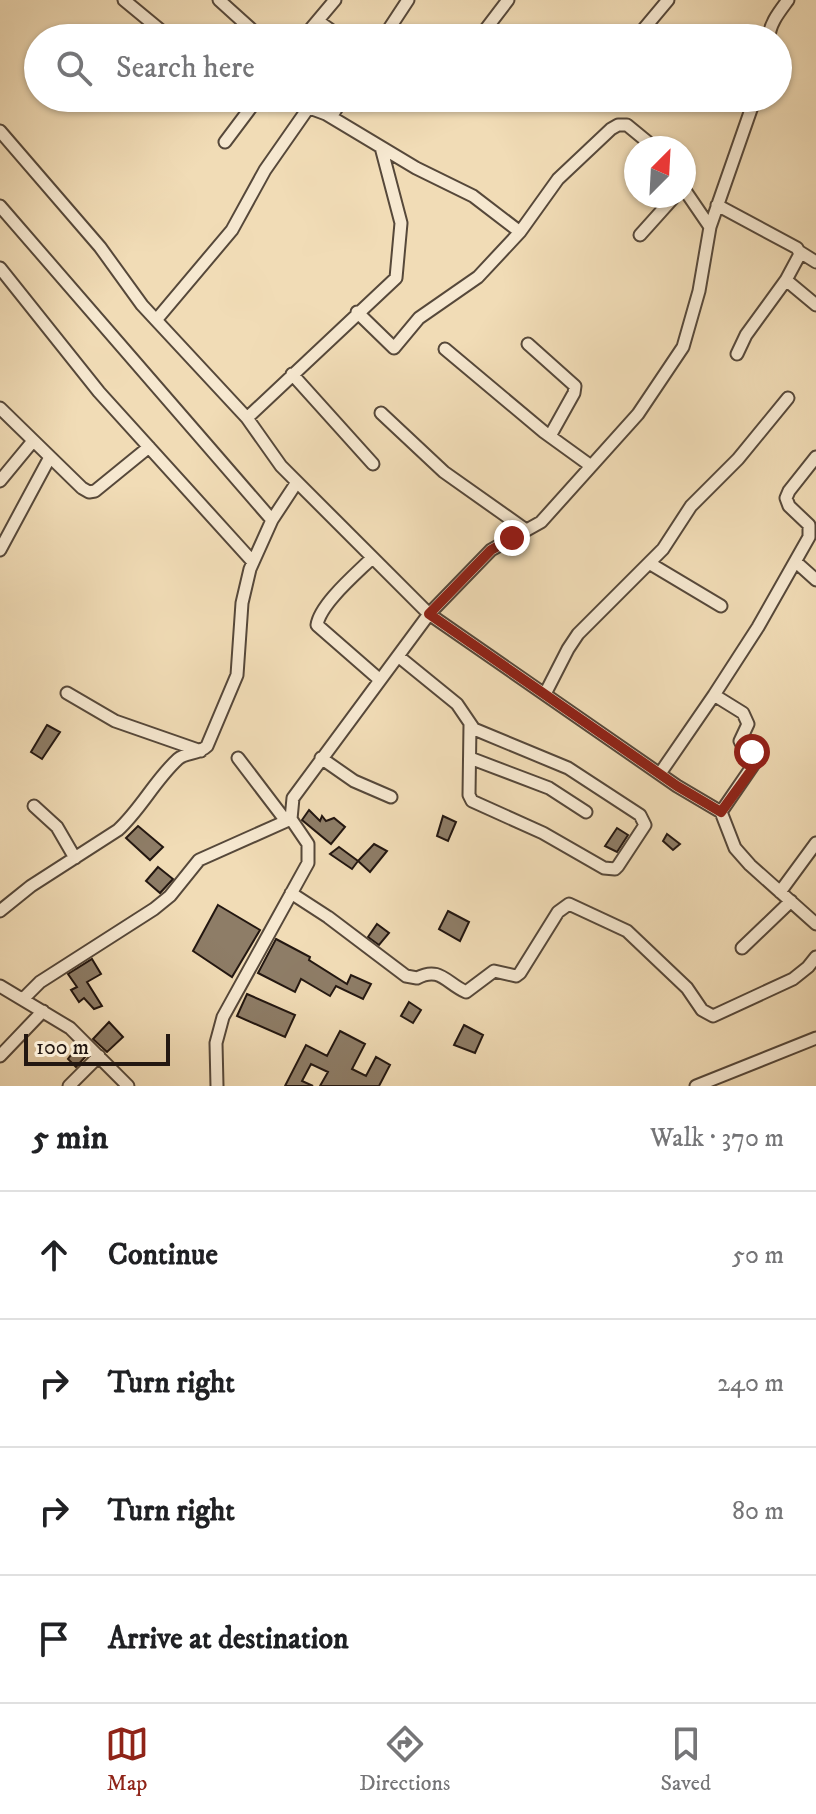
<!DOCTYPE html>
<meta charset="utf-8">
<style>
body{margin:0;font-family:"IM FELL DW Pica",serif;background:#f6f6f6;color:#202124}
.compass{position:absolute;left:624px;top:136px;width:72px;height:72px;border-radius:50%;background:#fff;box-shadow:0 2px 6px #0004;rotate:24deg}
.scale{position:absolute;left:24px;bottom:20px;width:146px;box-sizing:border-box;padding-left:8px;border:4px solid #231711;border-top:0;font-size:22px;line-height:28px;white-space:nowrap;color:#231711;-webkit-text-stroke:6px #f6e8d0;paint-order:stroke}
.stop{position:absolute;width:24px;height:24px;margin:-18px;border:6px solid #8f2418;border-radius:50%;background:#fff}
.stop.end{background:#8f2418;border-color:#fff;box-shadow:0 2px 8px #0008}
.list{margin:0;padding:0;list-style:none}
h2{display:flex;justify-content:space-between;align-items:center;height:104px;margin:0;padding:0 32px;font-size:34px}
h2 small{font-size:26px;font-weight:400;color:#757577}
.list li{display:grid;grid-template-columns:52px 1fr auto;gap:24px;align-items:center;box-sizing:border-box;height:128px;padding:0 32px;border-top:2px solid #e0e0e0}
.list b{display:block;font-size:30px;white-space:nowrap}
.list em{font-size:26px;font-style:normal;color:#757577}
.icon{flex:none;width:44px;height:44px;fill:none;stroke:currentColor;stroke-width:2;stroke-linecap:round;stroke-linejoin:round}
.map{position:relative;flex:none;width:816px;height:1086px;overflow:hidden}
.search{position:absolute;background:#fff;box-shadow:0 2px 6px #0004;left:24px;right:24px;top:24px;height:88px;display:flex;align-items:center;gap:20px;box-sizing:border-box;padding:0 28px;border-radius:44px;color:#757577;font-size:30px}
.sheet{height:616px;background:#fff}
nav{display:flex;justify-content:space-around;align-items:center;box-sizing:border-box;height:112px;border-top:2px solid #e0e0e0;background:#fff;font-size:22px;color:#757577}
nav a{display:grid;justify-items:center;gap:4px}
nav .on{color:#8f2418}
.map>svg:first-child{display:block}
.building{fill:#8e7d67;stroke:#231711;stroke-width:2}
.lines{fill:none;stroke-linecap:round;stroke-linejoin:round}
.minor-casing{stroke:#56483a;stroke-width:15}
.minor{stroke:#f6e8d0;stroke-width:11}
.route{stroke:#8f2418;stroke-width:10}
</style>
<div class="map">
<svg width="816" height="1086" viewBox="0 0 816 1086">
<rect width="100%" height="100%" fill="#f1dcb6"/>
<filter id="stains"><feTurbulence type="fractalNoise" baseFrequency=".0025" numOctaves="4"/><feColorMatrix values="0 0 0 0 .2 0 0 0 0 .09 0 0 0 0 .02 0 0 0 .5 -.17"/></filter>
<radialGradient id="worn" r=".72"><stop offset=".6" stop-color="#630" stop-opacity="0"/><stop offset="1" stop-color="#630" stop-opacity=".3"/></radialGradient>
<path class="building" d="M47 725 60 732 42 759 31 752Z
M309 810 320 821 322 816 326 821 334 818 345 827 331 844 302 820Z
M443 816 456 822 448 841 437 836Z
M138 826 163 847 150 860 126 838Z
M617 828 628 835 617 852 605 846Z
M667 834 680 844 673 850 663 841Z
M374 844 387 851 370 872 358 861Z
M339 847 358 861 352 869 330 854Z
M158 867 173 879 160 893 146 881Z
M218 905 260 930 232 977 193 951Z
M448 911 469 922 460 941 439 929Z
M377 924 389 933 379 945 368 937Z
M276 939 310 957 309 960 347 984 351 975 371 984 363 999 336 986 330 996 301 979 295 992 258 973Z
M92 959 101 974 87 982 102 1006 94 1009 84 998 79 1002 71 990 77 987 68 974Z
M247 994 295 1015 285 1037 237 1016Z
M409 1002 421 1010 413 1023 401 1016Z
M109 1022 123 1037 107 1052 93 1039Z
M464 1025 483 1035 475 1053 454 1045Z
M340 1031 365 1044 352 1069 366 1076 376 1057 390 1065 379 1086H320L328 1072 311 1064 302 1081 313 1086H285L306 1045 327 1056Z
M77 1047 86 1056 76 1067 68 1059Z"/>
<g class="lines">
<g class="minor-casing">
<path id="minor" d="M124 0 170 38
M219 0 261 38
M318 21 342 38
M642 31 668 0
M303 38 335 0
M383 38 408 0
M479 38 508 0
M769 38C769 24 780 11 788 0
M283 98 326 114 416 168 473 196 520 232
M331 117 343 98
M0 131 100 247 142 305 247 418 281 466 429 614 677 786 721 812 735 848 750 865 816 924
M225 142 258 98
M684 189 710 227
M717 205 797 248 800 254 786 280 816 305
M0 206 272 520
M640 235 675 196
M800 252 816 262
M0 268 99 392 253 562
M357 312 394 348 419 318 478 277 520 232 558 179 611 129 618 125H627L655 148
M157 319 232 230 265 170 309 107
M528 344 575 386 574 393 550 436
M445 349 544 432 591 466
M737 354 746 335 786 280
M292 374 373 464
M0 408 82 488 89 492 95 491 149 447
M381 413 444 472 526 530
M247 418 396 278 401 223 381 147
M0 481 33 441
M0 550 50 457
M372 558C357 573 320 604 317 625L380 680
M796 562 816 580
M649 563 721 606
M398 656 457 704 474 729 568 768 640 815 645 825 618 866 615 869 604 868 543 833 472 801 469 795 470 725
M546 692 568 649 578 634 663 549 691 506 738 459 788 398
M67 693 115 721 201 751
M714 695 758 627 809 537V525L789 506 786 498 789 491 816 457
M238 758 286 821
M321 758 354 781 391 797
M470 758 549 788 586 812
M661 772 714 695 743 713 748 724 740 741C743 750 754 750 756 761L721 812
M34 806 57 827 75 858
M780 892 816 843
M291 893 328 917 406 976 417 978C440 966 446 983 466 992L494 971 516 976 520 973 558 912 569 904 627 931 687 988 702 1010 713 1016 793 979 808 967 816 957
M0 911 31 886 118 830C141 809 155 780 178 759 186 752 198 755 207 746L237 675 242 603 250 569 272 520 297 482
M742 948 791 901
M0 986 70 1028 128 1086
M23 999 40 982 154 909 170 896 199 860 291 819
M0 1056 43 1011
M69 1086 99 1056
M217 1086 216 1043 223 1017 308 863V844L291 819 293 798 429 614 491 550 541 522 638 414 683 347 699 291 710 227 755 98
M696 1086 816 1038"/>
</g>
<use href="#minor" class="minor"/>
</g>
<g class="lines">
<path class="route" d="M512 538 491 550 429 614 677 786 721 812 753 768 756 761 752 752"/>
</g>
<rect width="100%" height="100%" filter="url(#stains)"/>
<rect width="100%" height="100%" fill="url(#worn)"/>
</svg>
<svg class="compass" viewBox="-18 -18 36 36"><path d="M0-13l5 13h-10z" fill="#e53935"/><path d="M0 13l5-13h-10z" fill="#757577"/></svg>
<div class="scale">100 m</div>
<div class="stop" style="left:752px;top:752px"></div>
<div class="stop end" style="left:512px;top:538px"></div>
<div class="search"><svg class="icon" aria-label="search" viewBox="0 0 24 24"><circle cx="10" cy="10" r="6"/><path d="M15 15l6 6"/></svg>Search here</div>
</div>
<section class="sheet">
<h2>5 min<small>Walk · 370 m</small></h2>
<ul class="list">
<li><svg class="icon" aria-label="ahead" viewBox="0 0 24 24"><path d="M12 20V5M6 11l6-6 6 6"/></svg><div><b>Continue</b></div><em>50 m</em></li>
<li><svg class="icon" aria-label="right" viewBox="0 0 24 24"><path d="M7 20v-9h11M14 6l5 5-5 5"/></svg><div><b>Turn right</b></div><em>240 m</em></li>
<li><svg class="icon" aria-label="right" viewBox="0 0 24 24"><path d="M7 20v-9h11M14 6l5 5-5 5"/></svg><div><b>Turn right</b></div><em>80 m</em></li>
<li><svg class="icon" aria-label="arrive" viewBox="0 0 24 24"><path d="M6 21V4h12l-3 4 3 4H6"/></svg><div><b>Arrive at destination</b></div></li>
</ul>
</section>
<nav>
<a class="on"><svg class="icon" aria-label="map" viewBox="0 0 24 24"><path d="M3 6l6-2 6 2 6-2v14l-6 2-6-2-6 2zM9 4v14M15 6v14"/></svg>Map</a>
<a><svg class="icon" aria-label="directions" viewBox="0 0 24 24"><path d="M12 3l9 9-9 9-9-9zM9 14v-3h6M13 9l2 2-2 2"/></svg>Directions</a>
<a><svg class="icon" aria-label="saved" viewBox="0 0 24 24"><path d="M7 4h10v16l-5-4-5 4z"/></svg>Saved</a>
</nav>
